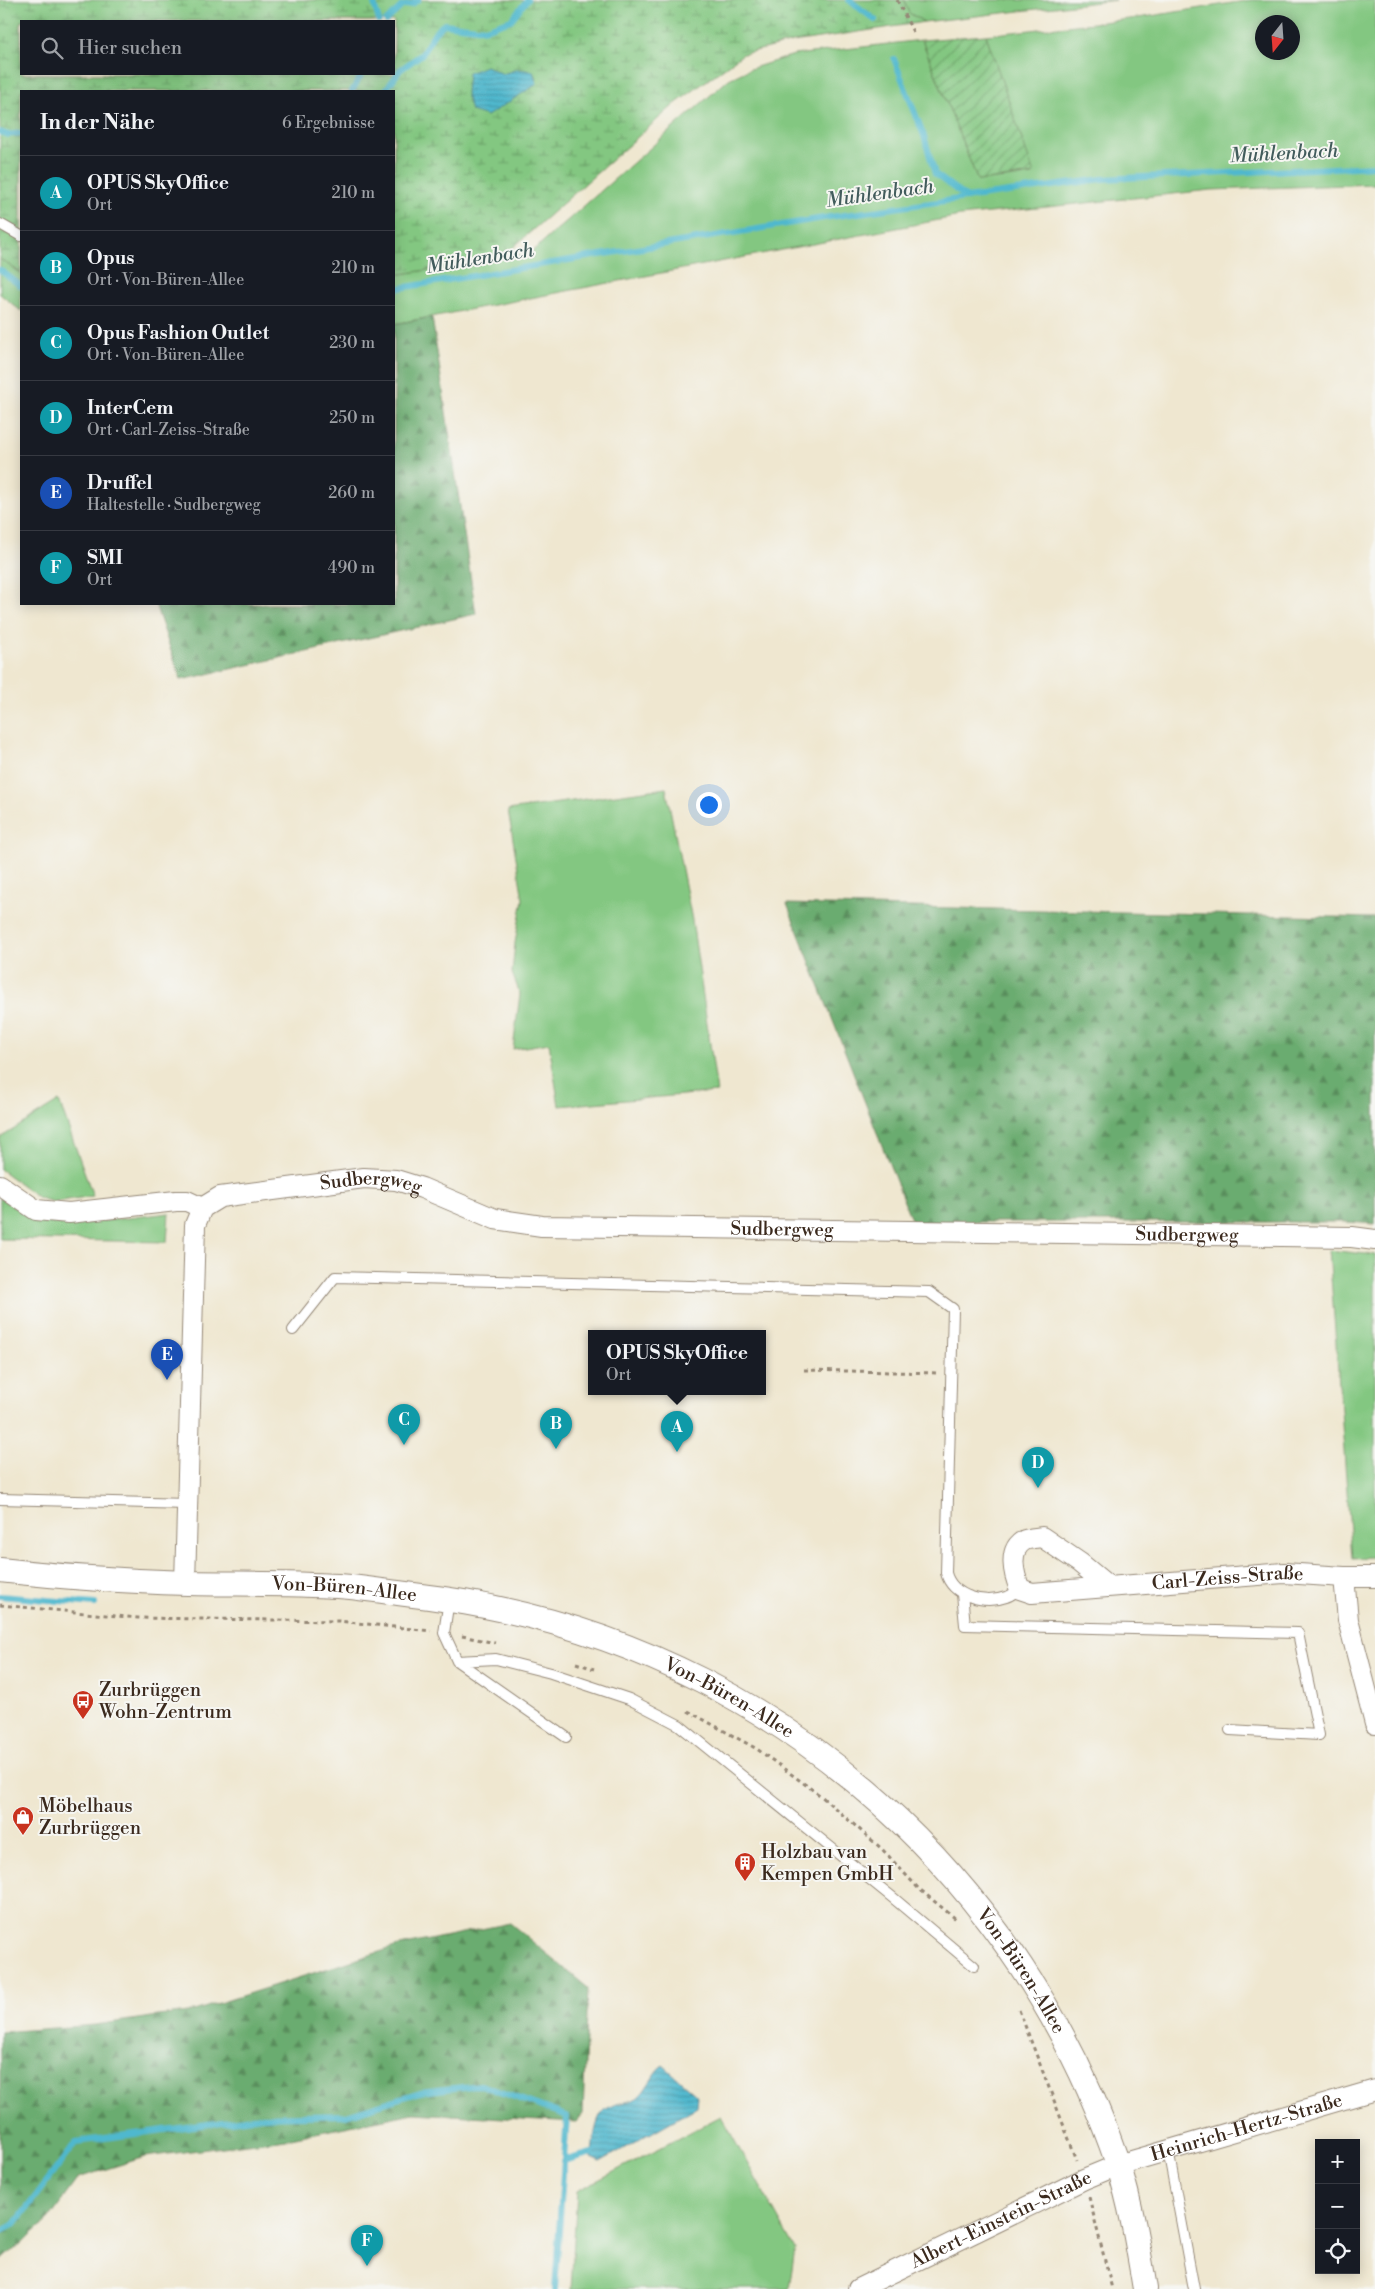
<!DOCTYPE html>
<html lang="de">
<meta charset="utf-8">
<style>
body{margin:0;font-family:"Libre Bodoni",serif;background:#20242c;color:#f1f3f6}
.controls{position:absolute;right:15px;bottom:15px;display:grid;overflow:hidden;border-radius:0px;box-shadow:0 2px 12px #0003}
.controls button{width:45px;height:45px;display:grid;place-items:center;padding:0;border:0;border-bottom:1px solid #363941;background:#171b24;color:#f1f3f6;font:25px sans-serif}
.compass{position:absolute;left:1255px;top:15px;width:45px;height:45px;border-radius:50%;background:#171b24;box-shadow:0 2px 12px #0003;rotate:197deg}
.you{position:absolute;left:708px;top:804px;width:18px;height:18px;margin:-12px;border:4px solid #fff;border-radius:50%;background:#1a73e8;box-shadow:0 0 0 8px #1a73e833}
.badge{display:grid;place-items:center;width:32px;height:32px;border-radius:50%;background:#ea580c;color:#fff;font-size:16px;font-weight:700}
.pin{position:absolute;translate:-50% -41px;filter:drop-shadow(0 1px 2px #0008)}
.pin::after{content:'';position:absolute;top:26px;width:18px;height:15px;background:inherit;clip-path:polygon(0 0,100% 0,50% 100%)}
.popup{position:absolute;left:588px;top:1330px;width:178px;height:65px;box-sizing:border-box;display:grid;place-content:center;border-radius:0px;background:#171b24;filter:drop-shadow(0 1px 4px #0005);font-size:16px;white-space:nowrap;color:#9ea1a6}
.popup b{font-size:19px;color:#f1f3f6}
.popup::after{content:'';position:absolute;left:50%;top:100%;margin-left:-10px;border:10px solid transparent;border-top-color:#171b24}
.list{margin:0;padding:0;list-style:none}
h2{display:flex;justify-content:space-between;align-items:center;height:65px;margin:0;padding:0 20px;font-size:21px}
h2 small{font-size:16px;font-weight:400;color:#9ea1a6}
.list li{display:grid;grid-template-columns:32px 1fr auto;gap:15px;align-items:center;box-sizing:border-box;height:75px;padding:0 20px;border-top:1px solid #363941}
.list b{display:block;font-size:19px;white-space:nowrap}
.list p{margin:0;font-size:16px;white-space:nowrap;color:#9ea1a6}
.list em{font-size:16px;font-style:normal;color:#9ea1a6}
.icon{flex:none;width:28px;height:28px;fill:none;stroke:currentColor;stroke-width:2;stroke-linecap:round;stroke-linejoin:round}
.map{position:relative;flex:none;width:1375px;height:2289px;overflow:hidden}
.search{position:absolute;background:#171b24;box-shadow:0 2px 12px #0003;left:20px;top:20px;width:375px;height:55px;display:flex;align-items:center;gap:12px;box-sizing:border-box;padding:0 18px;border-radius:0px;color:#9ea1a6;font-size:19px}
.panel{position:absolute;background:#171b24;box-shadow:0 2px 12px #0003;left:20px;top:90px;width:375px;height:515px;border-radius:0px}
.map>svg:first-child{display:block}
.grass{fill:#83c781;stroke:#5f7850;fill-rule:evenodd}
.forest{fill:url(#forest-firs);stroke:#526b46}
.wetland{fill:url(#wetland-marsh);stroke:#5f7850;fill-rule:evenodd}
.garden{fill:url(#garden-furrows);stroke:#5f7850}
.water{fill:url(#water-rules);stroke:#467176}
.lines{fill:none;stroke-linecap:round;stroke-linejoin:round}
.stream{stroke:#50b8ce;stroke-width:6}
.service-casing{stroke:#958877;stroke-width:12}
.minor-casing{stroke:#958877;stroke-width:22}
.tertiary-casing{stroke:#958877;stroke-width:26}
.path{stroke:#958877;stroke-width:3;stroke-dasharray:4 4;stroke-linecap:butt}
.service{stroke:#fff;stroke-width:10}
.minor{stroke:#fff;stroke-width:20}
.tertiary{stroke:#fff;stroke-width:24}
.labels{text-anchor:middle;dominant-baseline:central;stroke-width:4;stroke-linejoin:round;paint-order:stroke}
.street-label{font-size:19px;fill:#3b2a1e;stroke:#f6f6f2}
.poi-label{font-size:19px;fill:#3b2a1e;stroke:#f6f6f2;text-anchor:start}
.water-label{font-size:20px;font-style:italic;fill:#425c5c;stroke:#f6f6f2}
</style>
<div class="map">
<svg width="1375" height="2289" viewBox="0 0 1375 2289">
<defs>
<pattern id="forest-firs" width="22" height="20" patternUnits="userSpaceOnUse" patternTransform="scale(1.25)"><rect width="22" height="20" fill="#6aac6f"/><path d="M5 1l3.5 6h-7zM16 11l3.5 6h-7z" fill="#588c5b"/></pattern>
<pattern id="wetland-marsh" width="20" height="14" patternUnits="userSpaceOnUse" patternTransform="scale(1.25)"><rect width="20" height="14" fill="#83c781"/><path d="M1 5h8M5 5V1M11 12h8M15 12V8" fill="none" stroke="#6ca269"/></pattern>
<pattern id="garden-furrows" width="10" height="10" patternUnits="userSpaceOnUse" patternTransform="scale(1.25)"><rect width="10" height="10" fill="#83c781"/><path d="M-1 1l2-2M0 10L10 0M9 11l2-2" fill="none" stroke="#6ca269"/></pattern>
<pattern id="water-rules" width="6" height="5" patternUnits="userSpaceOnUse" patternTransform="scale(1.25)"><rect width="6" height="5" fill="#50b8ce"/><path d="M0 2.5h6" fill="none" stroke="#4496a7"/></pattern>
</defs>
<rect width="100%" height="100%" fill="#f6f6f2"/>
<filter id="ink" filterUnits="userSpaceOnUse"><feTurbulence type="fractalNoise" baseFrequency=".02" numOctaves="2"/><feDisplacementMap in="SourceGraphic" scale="10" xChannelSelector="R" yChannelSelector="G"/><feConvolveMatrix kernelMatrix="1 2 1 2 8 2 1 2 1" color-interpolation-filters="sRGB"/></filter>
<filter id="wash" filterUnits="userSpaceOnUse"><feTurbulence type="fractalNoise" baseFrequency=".0096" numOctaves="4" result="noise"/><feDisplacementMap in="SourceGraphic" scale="20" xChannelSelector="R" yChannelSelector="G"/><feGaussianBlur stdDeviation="1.12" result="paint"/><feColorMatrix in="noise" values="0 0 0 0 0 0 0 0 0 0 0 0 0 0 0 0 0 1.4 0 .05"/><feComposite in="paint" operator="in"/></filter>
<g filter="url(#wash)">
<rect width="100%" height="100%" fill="#efe7d0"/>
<path class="grass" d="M904 0H1116L924 22 909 13Z
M1251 0H1375V184L1211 190 960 216 394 324V275L529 254 729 79 750 69 794 55 922 40 978 181 1033 175 986 35 1138 18ZM1262 22H1292V52H1262Z
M0 259 21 273V311L0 294Z
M666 788 692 920 717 1092 559 1106 549 1043 513 1049 520 994 512 973 515 943 523 899 508 810Z
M59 1101 93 1196 54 1202 39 1198 0 1169V1138Z
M0 1198 32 1219 70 1225 169 1213 167 1242 0 1239Z
M1329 1250 1375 1255V1557L1352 1558Z
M721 2116 795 2249 789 2289H571L577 2191Z"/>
<path class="forest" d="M432 317 476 614 181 680 155 604H394V324Z
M787 904 1375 918V1224L1346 1222H912Z
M510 1923 588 1988 583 2114 576 2122 414 2113 286 2139 145 2157 78 2178 48 2220 0 2262V2032L95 2025 194 2011 395 1947Z"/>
<path class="wetland" d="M0 0H904L909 13 924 22 793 42 743 54 675 104 500 259 394 275V91H21V273L0 259ZM21 21H394V74H21Z"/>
<path class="garden" d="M986 35 1034 174 978 181 922 40Z"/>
<path class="water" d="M486 66 503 74 518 69 533 71 537 84 487 116 471 111 466 93 468 73Z
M663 2065 698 2096 697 2107 600 2162 591 2158C594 2143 594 2116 608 2108 616 2102 629 2103 637 2098 649 2089 651 2073 663 2065Z"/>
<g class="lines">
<path class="stream" d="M373 0 379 21
M849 0 875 20
M386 21 402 6 412 4 418 0
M894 59 924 136 935 174 967 198
M352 91 362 74
M385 91 400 70 422 54 435 32 444 24 485 29 511 20 527 0
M0 132 8 135 21 133
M0 270 21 286
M394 289 830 217 1102 179 1375 166
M0 1596 95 1604
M563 2161 592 2153
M0 2232 15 2224 76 2142 260 2117 346 2115 420 2092 481 2085 567 2116 555 2289"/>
</g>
</g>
<g filter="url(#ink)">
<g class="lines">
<g class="service-casing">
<path id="service" d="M0 224 21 236
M293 1330 335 1277 929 1292 953 1309 946 1573C952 1596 984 1605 1006 1597 1011 1596 1016 1591 1020 1589
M0 1499 187 1504
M962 1594 965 1625 1298 1633 1319 1735 1230 1730
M449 1600 444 1633 457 1661 566 1737
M457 1661 496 1659 551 1673 629 1699 679 1725 892 1897 974 1966
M1168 2150 1194 2289"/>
</g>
<g class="minor-casing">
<g id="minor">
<path d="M0 1185 36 1210 69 1213 176 1201H187L202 1208"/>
<path d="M1344 1577 1348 1620 1375 1724"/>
<path id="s1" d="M185 1583 195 1225 202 1208 220 1197 364 1178 396 1180 422 1188 495 1219 542 1226 1352 1237 1375 1240"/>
<path id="s2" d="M1109 1587 1080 1563 1042 1537C1037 1538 1030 1538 1025 1540 1007 1549 1014 1575 1020 1589L1032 1593 1284 1573 1344 1577H1375"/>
<path id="s3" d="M858 2289 1084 2179 1118 2165 1375 2090"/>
</g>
</g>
<g class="tertiary-casing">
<g id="tertiary">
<path id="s4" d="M0 1570C62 1577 125 1581 188 1583 238 1584 288 1583 338 1586 358 1587 378 1591 398 1593 431 1597 463 1601 495 1608 787 1668 1022 1882 1118 2164 1131 2204 1138 2247 1145 2289"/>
</g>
</g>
<path class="path" d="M897 0 914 34
M804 1370 938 1373
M0 1605 138 1618 339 1621 431 1631
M462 1636 495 1643
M576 1663 594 1669
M688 1711 757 1749 821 1796 882 1849 918 1888 956 1919
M1019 2010 1077 2160
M1089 2197 1112 2289"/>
<use href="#service" class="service"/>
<use href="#minor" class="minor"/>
<use href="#tertiary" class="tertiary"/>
</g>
</g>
<defs>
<g id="bus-pin" transform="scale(1.125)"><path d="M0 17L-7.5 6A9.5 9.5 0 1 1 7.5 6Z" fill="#c8321e" stroke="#f6f6f2"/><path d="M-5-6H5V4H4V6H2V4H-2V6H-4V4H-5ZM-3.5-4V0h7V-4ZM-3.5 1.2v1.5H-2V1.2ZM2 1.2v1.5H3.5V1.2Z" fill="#fff"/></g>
<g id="shop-pin" transform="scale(1.125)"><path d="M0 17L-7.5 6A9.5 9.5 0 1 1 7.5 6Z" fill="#c8321e" stroke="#f6f6f2"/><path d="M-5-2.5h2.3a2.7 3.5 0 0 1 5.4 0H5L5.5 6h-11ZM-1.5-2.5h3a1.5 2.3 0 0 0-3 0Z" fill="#fff"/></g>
<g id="building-pin" transform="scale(1.125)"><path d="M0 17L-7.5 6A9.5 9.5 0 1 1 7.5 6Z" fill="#c8321e" stroke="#f6f6f2"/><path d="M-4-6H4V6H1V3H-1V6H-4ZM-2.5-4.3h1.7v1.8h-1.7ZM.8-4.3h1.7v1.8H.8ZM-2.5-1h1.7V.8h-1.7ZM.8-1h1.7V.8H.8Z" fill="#fff"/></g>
</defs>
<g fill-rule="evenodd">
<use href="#bus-pin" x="83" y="1701"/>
<use href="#shop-pin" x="23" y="1817"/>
<use href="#building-pin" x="745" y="1863"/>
</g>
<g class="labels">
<g class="street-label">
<text stroke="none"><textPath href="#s1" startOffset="550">Sudbergweg</textPath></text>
<text stroke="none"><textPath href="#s1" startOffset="969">Sudbergweg</textPath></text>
<text stroke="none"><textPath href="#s1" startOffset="1374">Sudbergweg</textPath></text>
<text stroke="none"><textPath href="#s2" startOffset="364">Carl-Zeiss-Straße</textPath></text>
<text stroke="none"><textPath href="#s4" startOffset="345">Von-Büren-Allee</textPath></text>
<text stroke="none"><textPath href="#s4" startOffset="749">Von-Büren-Allee</textPath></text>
<text stroke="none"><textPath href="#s4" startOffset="1154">Von-Büren-Allee</textPath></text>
<text stroke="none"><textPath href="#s3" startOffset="422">Heinrich-Hertz-Straße</textPath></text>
<text stroke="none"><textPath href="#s3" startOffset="159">Albert-Einstein-Straße</textPath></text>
</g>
<g class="poi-label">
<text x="99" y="1690">Zurbrüggen<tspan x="99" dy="22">Wohn-Zentrum</tspan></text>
<text x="39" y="1806">Möbelhaus<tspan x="39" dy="22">Zurbrüggen</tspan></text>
<text x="761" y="1852">Holzbau van<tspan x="761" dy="22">Kempen GmbH</tspan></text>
</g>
<g class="water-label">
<text transform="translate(1284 154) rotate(-3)">Mühlenbach</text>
<text transform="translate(880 194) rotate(-8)">Mühlenbach</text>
<text transform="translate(480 259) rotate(-9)">Mühlenbach</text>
</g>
</g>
</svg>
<div class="controls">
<button>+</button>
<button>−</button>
<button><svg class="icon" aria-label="locate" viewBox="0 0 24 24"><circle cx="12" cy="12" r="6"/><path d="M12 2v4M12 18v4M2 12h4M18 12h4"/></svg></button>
</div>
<svg class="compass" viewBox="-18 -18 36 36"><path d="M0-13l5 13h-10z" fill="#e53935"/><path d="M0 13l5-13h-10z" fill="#9ea1a6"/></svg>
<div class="you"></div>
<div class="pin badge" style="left:677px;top:1452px;background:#0f9aa8">A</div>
<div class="popup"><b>OPUS SkyOffice</b>Ort</div>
<div class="pin badge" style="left:556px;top:1449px;background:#0f9aa8">B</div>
<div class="pin badge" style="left:404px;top:1445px;background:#0f9aa8">C</div>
<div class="pin badge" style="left:1038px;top:1488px;background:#0f9aa8">D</div>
<div class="pin badge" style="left:167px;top:1380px;background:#1a4fb4">E</div>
<div class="pin badge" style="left:367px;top:2266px;background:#0f9aa8">F</div>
<div class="search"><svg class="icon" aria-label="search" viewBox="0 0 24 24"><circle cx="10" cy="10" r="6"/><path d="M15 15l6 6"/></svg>Hier suchen</div>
<section class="panel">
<h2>In der Nähe<small>6 Ergebnisse</small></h2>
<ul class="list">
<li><span class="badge" style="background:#0f9aa8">A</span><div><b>OPUS SkyOffice</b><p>Ort</p></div><em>210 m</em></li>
<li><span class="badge" style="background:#0f9aa8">B</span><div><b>Opus</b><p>Ort · Von-Büren-Allee</p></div><em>210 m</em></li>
<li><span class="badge" style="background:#0f9aa8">C</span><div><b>Opus Fashion Outlet</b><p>Ort · Von-Büren-Allee</p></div><em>230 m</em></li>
<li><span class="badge" style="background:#0f9aa8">D</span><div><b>InterCem</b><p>Ort · Carl-Zeiss-Straße</p></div><em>250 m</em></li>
<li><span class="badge" style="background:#1a4fb4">E</span><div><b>Druffel</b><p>Haltestelle · Sudbergweg</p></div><em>260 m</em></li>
<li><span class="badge" style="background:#0f9aa8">F</span><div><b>SMI</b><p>Ort</p></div><em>490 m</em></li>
</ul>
</section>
</div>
